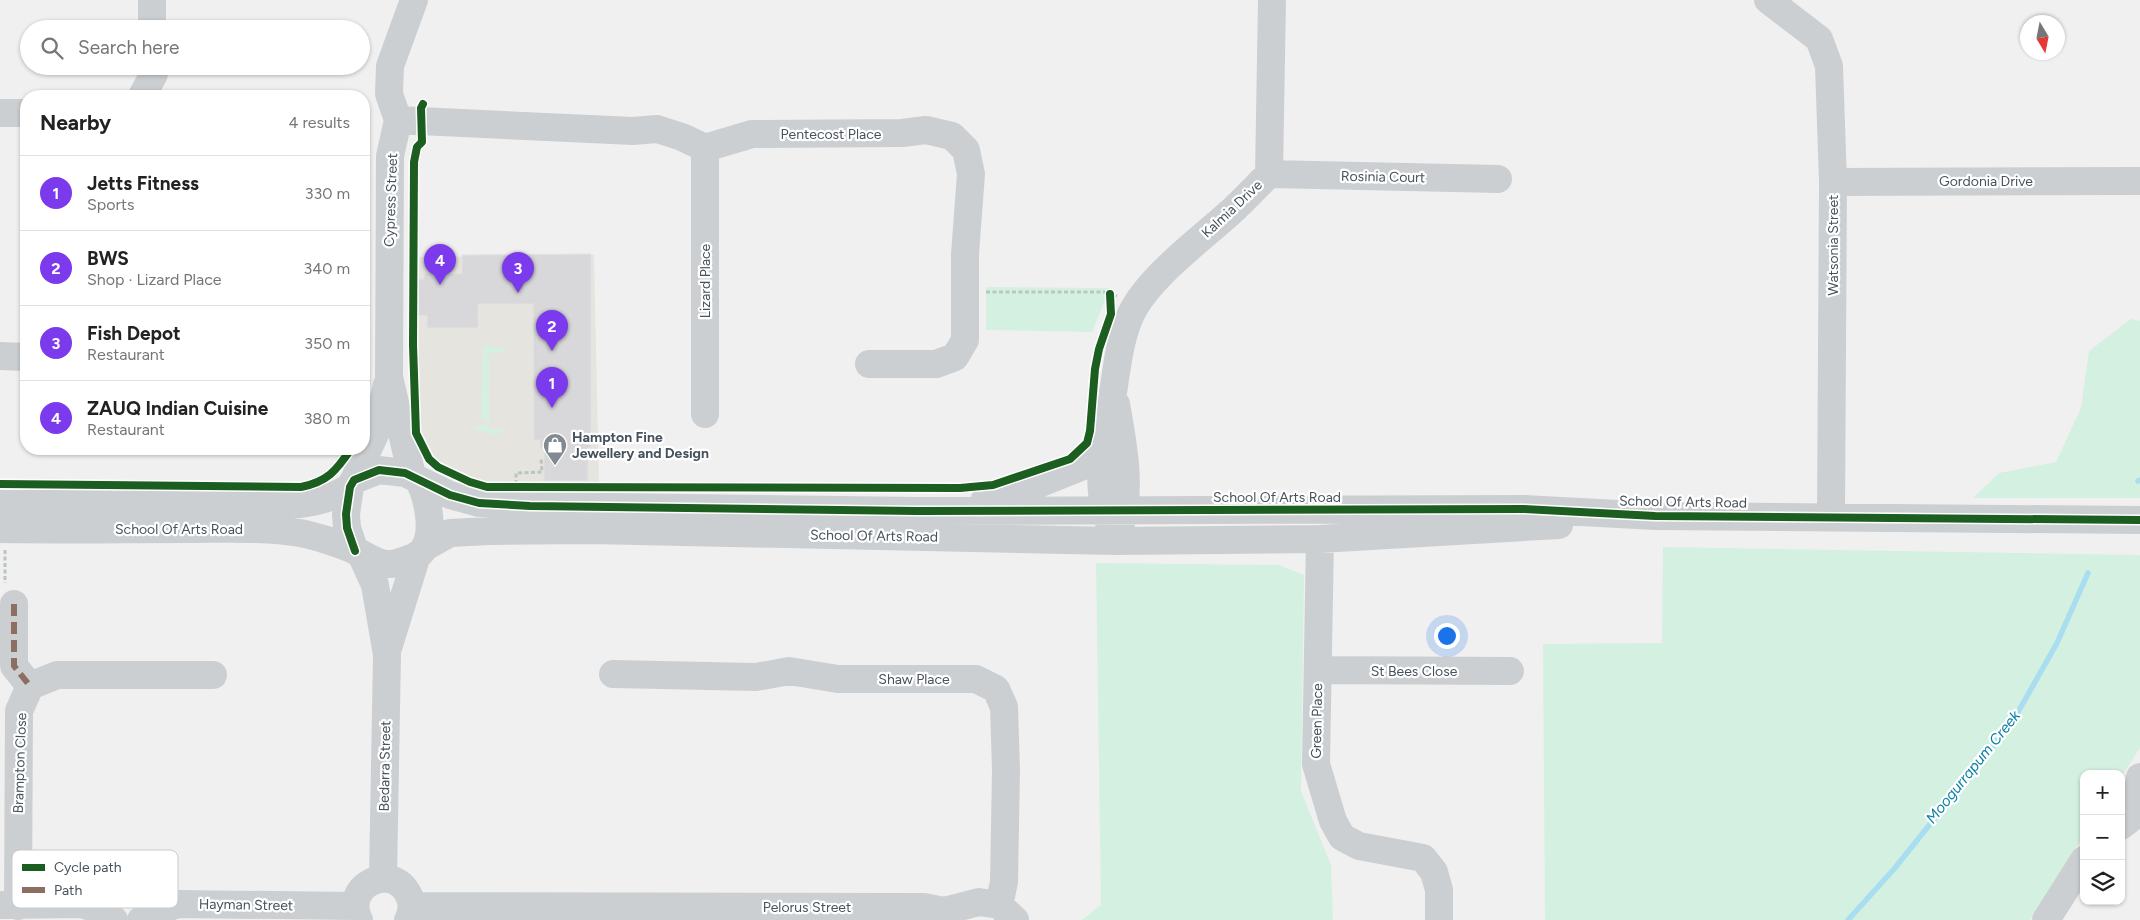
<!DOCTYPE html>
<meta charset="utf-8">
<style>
body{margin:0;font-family:Figtree,sans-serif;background:#f2f2f2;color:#222}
.controls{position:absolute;right:15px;bottom:15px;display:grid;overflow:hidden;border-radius:10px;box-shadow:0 1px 4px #0004}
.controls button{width:45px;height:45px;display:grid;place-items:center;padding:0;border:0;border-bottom:1px solid #e0e0e0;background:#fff;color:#222;font:25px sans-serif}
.compass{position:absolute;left:2020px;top:15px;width:45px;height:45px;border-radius:50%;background:#fff;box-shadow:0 1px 4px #0004;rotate:170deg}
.you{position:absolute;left:1446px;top:635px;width:18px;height:18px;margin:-12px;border:4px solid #fff;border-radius:50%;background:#1a73e8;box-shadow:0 0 0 8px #1a73e833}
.badge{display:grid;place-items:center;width:32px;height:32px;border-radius:50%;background:#7c3aed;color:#fff;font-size:16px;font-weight:700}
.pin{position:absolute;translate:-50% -41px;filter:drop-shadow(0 1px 2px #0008)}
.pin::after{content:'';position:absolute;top:26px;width:18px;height:15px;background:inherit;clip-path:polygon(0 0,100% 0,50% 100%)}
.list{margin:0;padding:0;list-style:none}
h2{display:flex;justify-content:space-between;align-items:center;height:65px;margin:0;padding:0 20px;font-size:21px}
h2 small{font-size:16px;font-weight:400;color:#767676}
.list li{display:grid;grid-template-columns:32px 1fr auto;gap:15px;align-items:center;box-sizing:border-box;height:75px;padding:0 20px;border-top:1px solid #e0e0e0}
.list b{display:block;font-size:19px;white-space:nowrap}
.list p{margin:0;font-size:16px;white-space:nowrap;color:#767676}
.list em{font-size:16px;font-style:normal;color:#767676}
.icon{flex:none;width:28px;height:28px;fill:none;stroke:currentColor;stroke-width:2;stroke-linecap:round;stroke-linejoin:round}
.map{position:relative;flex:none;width:2140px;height:920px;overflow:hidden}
.search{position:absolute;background:#fff;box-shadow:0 1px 4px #0004;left:20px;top:20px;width:350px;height:55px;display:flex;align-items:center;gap:12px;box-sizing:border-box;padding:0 18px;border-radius:28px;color:#767676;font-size:19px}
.panel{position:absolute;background:#fff;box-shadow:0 1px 4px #0004;left:20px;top:90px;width:350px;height:365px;border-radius:20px}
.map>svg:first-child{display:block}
.commercial{fill:#e5e4de}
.green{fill:#d4f0e0}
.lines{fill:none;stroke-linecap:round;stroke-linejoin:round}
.stream{stroke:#a8deef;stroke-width:5.5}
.building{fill:#d8d8da;stroke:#e2e2e3}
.path{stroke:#b9c6c1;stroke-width:3;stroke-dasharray:4 2.5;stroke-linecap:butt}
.minor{stroke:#cccfd1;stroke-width:28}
.quiet{stroke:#8d6e63;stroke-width:6;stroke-dasharray:12 6;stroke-linecap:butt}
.cycleway-casing{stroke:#fff;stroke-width:11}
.cycleway{stroke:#1b5e20;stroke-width:8}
.labels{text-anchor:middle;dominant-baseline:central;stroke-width:4.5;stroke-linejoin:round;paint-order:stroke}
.street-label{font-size:14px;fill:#47525d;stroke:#fff}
.poi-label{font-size:14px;font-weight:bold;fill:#47525d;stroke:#fff;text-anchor:start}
.water-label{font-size:15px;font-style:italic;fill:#0a80a5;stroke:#fff}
.key{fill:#fff;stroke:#c8cbce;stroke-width:1}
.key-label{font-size:14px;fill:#47525d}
</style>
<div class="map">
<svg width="2140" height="920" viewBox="0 0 2140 920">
<rect width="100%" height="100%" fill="#f1f0f0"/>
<path class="commercial" d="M594 255 599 484 490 483 480 481 443 467 433 459 417 428 418 257Z"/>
<path class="green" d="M986 287 1110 288 1092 332 986 330Z
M2131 319 2140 321V498H1973L1999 473 2056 462 2081 408 2089 351Z
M483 346 501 348 504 351 502 353H489V429H505L497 435 474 429 473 426 486 425 487 419H481Z
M1663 547 2140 555V748L2121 777V774H2084V835L2030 920H1545L1543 644 1662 643Z
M1096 563 1279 565 1304 575 1301 791 1331 865 1333 920H1082L1101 905Z"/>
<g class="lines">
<path class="stream" d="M2138 481 2140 480
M1848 920 1894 869 2013 721 2057 643 2088 573"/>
</g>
<path class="building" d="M591 254V448H588V481H544V448H540V440H534L533 304H478V328H427V316L418 315V279H424V273L462 274V255Z"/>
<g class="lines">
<path class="path" d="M986 292H1104L1117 296
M516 484V473L542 472 541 458
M5 550V583"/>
<path class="minor" d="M152 0V29
M1768 0 1819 39 1829 66 1833 182 1831 516
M142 96 154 74V66
M0 113H26
M398 120 633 131 657 129 682 137 705 148 752 134 902 133 926 130 952 136 966 150 971 174 965 254V340L955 357 936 364H869
M1269 174 1498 179
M1833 182 2140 181
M0 356 26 357
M1116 404C1123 444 1132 488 1120 527
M705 414V148
M412 476 389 377 390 156 398 120 389 94 390 66 414 0
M354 480 376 432 387 385
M985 499 1021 491 1083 466 1092 461 1101 450
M0 504H300C319 502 334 497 350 487
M1110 525C1095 489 1102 447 1110 410 1116 380 1117 350 1128 321 1143 280 1202 239 1234 209 1246 198 1257 186 1269 174L1272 0
M0 529C63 530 127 529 190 529 226 529 264 527 300 533 316 536 340 544 354 550 369 557 383 569 400 562 405 560 413 558 418 555 438 540 428 499 419 480
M1320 539 1316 764 1333 821 1342 837 1359 846 1423 858 1434 872 1439 890V920
M425 547 450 533 489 531 590 530 1116 541 1320 539 1559 525
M355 551 347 528 346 514 350 487 354 480 379 470 405 473 450 495 479 503 530 506 917 511 1524 509 1655 516 2140 520
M361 554 375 585 387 655 383 878
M14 604V666L30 686
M388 648 417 555
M1318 670 1510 671
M613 674 756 677 789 671 838 679H976L996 689 1004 707 1006 770 1004 882 999 905
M2121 826 2134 816 2140 777
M1 905 82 904 102 911 114 920
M18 906 19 711 30 686 57 675H213
M412 906 924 907 944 911 979 902 999 905 1015 920
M141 920 152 913 178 904 355 906
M359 920C342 887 391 861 408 894 413 902 412 912 408 920
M2046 920 2084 860"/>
<path class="quiet" d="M14 604V666L30 686"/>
<g class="cycleway-casing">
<path id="cycleway" d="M423 104 421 108 422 142 417 147 414 162 413 345 416 433 429 459 438 467 470 482 487 487 960 488 993 485 1070 459 1087 443 1090 431 1095 369 1099 349 1111 314 1110 294
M0 484 301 487C327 482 336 471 351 449
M355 551 347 528 346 514 350 487 354 480 379 470 405 473 450 495 479 503 530 506 917 511 1524 509 1655 516 2140 520"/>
</g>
<use href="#cycleway" class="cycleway"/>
</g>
<defs>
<g id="shop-pin" transform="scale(1.25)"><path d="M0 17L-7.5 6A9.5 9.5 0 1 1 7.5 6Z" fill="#828990" stroke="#fff"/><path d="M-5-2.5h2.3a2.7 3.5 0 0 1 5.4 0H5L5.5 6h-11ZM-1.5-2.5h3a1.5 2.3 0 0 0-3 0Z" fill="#fff"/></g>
</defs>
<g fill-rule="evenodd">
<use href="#shop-pin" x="555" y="445"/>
</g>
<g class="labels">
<g class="street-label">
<text x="831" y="134">Pentecost Place</text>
<text transform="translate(1383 177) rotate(1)">Rosinia Court</text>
<text x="1986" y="181">Gordonia Drive</text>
<text transform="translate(391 200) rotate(-88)">Cypress Street</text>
<text transform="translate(1232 209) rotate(-43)">Kalmia Drive</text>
<text transform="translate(1833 245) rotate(-90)">Watsonia Street</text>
<text transform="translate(705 281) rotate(-90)">Lizard Place</text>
<text x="1277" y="497">School Of Arts Road</text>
<text transform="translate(1683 502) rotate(1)">School Of Arts Road</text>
<text x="179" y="529">School Of Arts Road</text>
<text transform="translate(874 536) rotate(1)">School Of Arts Road</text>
<text x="1414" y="671">St Bees Close</text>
<text x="914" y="679">Shaw Place</text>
<text transform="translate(1317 721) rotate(-89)">Green Place</text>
<text transform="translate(20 763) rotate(-88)">Brampton Close</text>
<text transform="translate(385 766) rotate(-89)">Bedarra Street</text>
<text transform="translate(246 905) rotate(1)">Hayman Street</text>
<text x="807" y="907">Pelorus Street</text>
</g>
<g class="poi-label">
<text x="572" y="437">Hampton Fine<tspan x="572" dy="16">Jewellery and Design</tspan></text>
</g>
<g class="water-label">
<text transform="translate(1973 767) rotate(-51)">Moogurrapum Creek</text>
</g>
</g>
<rect x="12" y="850" width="166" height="58" rx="8" class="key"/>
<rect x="22" y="864" width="23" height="7" fill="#1b5e20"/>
<rect x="22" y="887" width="23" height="6" fill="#8d6e63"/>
<g class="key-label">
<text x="54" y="872">Cycle path</text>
<text x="54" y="895">Path</text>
</g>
</svg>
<div class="controls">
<button>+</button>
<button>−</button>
<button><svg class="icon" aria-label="layers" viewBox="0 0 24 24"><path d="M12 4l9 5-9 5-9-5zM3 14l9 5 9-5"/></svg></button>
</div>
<svg class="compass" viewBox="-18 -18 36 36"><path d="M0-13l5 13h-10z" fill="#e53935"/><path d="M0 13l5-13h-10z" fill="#767676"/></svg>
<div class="you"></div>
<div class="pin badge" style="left:552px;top:408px">1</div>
<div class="pin badge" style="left:552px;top:351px">2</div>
<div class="pin badge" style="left:518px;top:293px">3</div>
<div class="pin badge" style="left:440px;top:285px">4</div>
<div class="search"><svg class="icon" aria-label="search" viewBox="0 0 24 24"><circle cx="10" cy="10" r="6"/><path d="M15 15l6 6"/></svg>Search here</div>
<section class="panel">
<h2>Nearby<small>4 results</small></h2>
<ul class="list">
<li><span class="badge">1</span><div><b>Jetts Fitness</b><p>Sports</p></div><em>330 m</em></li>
<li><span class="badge">2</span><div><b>BWS</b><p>Shop · Lizard Place</p></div><em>340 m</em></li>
<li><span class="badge">3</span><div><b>Fish Depot</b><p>Restaurant</p></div><em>350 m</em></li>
<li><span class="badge">4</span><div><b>ZAUQ Indian Cuisine</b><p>Restaurant</p></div><em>380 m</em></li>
</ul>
</section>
</div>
